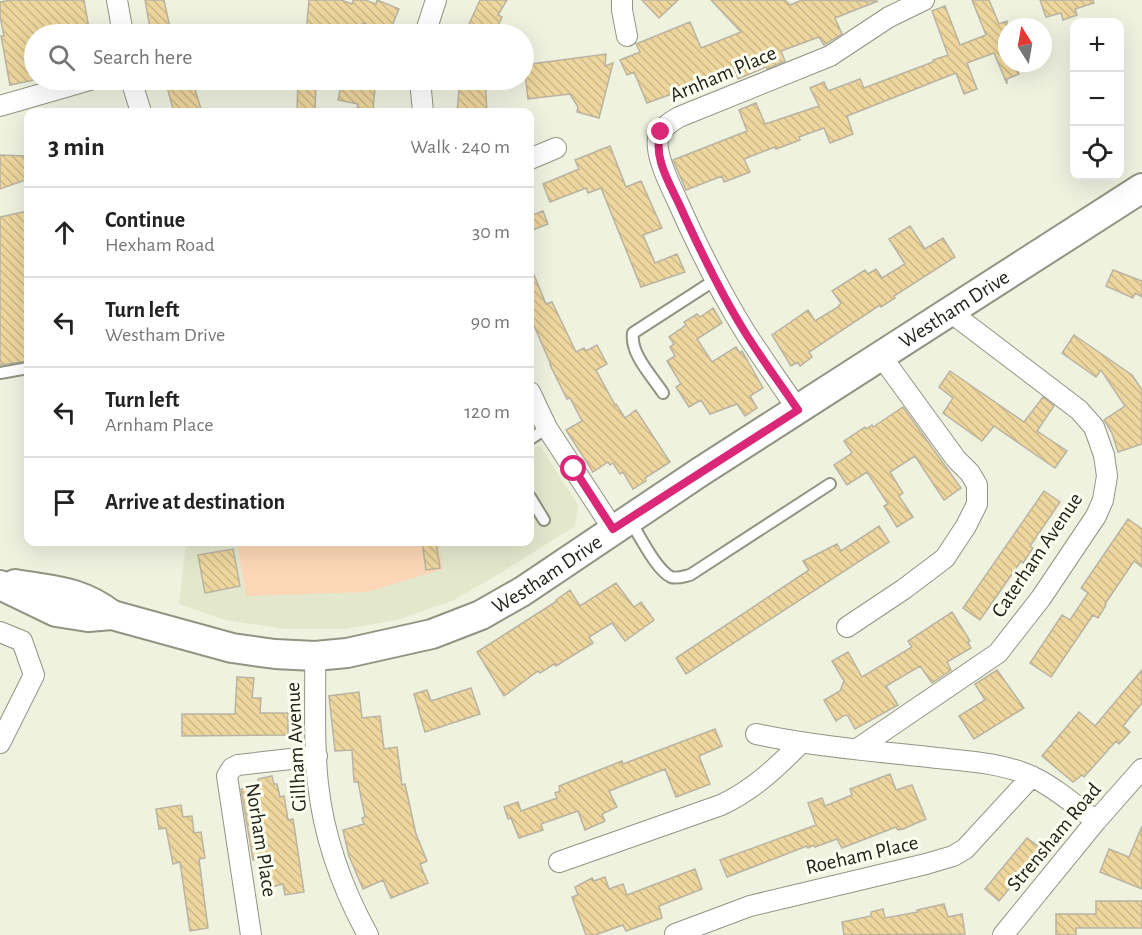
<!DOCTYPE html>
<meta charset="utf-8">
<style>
body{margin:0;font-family:"Alegreya Sans",sans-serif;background:#f6f6f6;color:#222}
.controls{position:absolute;right:18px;top:18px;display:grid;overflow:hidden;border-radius:12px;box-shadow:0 6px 24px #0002}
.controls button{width:54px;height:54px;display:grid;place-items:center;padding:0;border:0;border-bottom:2px solid #e0e0e0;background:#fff;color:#222;font:30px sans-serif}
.compass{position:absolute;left:998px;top:18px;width:54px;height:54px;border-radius:50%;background:#fff;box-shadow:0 6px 24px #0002;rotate:349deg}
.stop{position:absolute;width:18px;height:18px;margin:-14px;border:4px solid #db2777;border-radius:50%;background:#fff}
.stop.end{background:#db2777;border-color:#fff;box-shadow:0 2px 6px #0008}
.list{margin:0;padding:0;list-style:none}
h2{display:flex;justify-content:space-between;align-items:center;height:78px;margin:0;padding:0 24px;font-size:26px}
h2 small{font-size:20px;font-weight:400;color:#767676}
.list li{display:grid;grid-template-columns:39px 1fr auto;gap:18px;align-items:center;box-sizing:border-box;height:90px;padding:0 24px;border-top:2px solid #e0e0e0}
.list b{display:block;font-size:22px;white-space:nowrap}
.list p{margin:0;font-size:20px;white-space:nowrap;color:#767676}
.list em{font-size:20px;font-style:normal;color:#767676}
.icon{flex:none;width:33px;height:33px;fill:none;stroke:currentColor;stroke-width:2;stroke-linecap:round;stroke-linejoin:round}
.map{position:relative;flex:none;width:1142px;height:935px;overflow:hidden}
.search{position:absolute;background:#fff;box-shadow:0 6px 24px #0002;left:24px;top:24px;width:510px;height:66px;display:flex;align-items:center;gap:15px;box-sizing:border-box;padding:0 21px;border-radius:33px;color:#767676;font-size:22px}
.panel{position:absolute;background:#fff;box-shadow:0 6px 24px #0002;left:24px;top:108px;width:510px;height:438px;border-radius:12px}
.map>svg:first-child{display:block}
.built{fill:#e3e8cd}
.green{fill:#fcd7b7}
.building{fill:url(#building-back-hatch);stroke:#bab3a2;stroke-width:1.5}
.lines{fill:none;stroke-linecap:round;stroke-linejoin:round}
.lane-casing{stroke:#929483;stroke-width:14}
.street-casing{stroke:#929483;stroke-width:22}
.secondary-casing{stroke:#929483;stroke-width:32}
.lane{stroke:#fff;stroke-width:10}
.street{stroke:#fff;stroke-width:20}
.secondary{stroke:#fff;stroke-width:28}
.route{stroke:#db2777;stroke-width:8}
.labels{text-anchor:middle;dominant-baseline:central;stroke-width:6;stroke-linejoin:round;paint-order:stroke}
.street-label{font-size:21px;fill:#21221b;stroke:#fcfff0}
</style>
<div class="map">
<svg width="1142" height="935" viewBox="0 0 1142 935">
<defs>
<pattern id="building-back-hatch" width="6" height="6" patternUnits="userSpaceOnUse" patternTransform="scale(1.5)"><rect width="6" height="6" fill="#eed79e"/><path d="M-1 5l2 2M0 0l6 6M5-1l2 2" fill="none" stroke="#ccb888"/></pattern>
</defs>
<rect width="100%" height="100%" fill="#eff2df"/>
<path class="built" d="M540 446 578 505 575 526 499 574 452 601 396 620 345 629H285L225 620 179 604 186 542H530V448Z"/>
<path class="green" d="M237 542H438L443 569 367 592 246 596Z"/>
<path class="building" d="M11 0H84L90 34H61L60 27 34 34V80L10 85 1 36H4L0 16V2Z
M145 0H164L171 32 151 34Z
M309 0H341L352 4 353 0H365L376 4 377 0 399 9 389 33 363 23 362 34H306Z
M480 0H507L498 15 502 17 494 34 469 24Z
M642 0H678L659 18Z
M711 0H785L790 5 802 0 878 1 835 18 842 34 824 45 819 37 781 51 785 61 767 69 766 67 738 79 735 71 647 103 634 72 627 75 620 60 640 52 636 44 690 22 701 48 741 32Z
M972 0H989L999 24 1007 21V63H1014L1019 74 1007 79V84L994 53 967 63 977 89 964 94 956 73 847 116 853 134 830 143 824 128 799 137 800 140 776 149 775 147 744 159 750 172 724 182 722 176 686 190 673 160 747 131 739 110 756 103 765 124 819 106 810 88 824 82 828 91 860 79 864 88 933 62V60L948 55 932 11 945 6 960 45 986 35Z
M1040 0H1093L1094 3 1075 9 1077 15 1063 20 1061 13 1046 17Z
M606 54 605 66 613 63 599 118 577 112 578 107 570 94 528 99 524 65Z
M165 80H192L201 109 190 112H174Z
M298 80H316L315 112H297Z
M460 80H485L487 112H457Z
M342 82 375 88 373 110 357 108 358 104 338 100Z
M610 146 626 187 641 181 662 228 643 235 655 263 677 254 685 272 641 287 601 188 588 193 586 188 550 202 543 184 579 169 575 160Z
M0 155 24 156 25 161 28 159V179L0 189Z
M28 211V361L0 365V217Z
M543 211 548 224 530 231V216Z
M910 226 925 249 943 238 955 257 894 296 895 298 881 307 880 305 809 352 812 357 800 366 798 362 791 366 772 335 808 310 815 321 838 307 841 303 832 291 865 270 868 274 876 269 882 278 905 264 889 239Z
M530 265 546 304 552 302 576 352 584 348 586 351 597 345 607 364 596 370 615 405 616 404 625 418 636 410 670 462 645 478 646 481 633 489 623 472 620 474 613 463 610 465 608 462 593 472 566 430 582 421 570 398 567 399 550 365H551L530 316Z
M1113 270 1142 281V297L1135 293 1133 298 1106 286Z
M713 308 722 323 697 339 712 362 736 347 740 353 742 351 763 388 750 396 757 408 745 416 737 404 710 414 701 400 689 407 676 387 681 384 667 361 675 356 670 347 674 344 669 337 686 325 684 322 697 314 700 317Z
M1074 335 1132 375 1142 390V444L1118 452 1112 433 1104 420 1125 406 1101 370 1096 377 1062 353Z
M950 371 1024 422 1043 397 1054 406 1037 431 1067 451 1055 468 994 426 982 441 943 413 953 398 939 387Z
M903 407 961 488 944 500 915 456 890 472 903 493 899 496 913 517 897 527 884 506 888 504 867 472 847 485 834 465 852 453 844 441 865 427 866 429 872 425 873 427Z
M1044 491 1060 502 1030 546 1033 548 1023 563 1021 561 980 620 963 608Z
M1128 519 1142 529V567L1134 561 1105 604 1106 605 1098 618 1093 615 1051 677 1030 663 1062 615 1070 620 1088 593 1081 588Z
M879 526 889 542 686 674 676 658 809 570 803 561 837 544 841 551Z
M422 542H436L440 568 426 570Z
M233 549 240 586 205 593 198 555Z
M616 583 634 607 641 602 654 620 625 641 612 623 589 637 593 643 556 666 554 664 540 673 538 671 504 696 477 652 557 601 556 600 570 590 580 606Z
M952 612 970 641 968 642 971 648 947 662 951 670 932 683 920 666 886 686 898 705 855 729 848 716 845 715 836 721 824 700 840 691 844 681 832 661 848 652 862 677 912 647 908 641Z
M997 670 1024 708 974 739 959 716 985 700 975 684Z
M1142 670V703L1123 726 1130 732 1119 744 1116 741 1084 777 1082 775 1073 782 1042 756 1079 712 1095 726Z
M237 677 254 678 252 698H261L260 713H288V735L182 736V714H235Z
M471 688 480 714 425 732 414 694 427 690 431 701Z
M359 692 362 718 380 716 384 749 397 747 402 785 405 784 416 834 427 861 420 864 428 883 391 898 383 880 363 889 349 856 343 830 364 824 362 818 365 817 358 782H354L352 750 335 751 329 696Z
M715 729 722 746 699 756 710 784 676 797 665 769 609 791 617 807 602 814 605 821 585 830 578 811 541 824 543 830 519 838 511 818 508 819 504 807 518 802 521 811 557 798 555 793 560 791 559 786 622 761 623 764Z
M890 774 896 790 912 785 926 819 903 829 898 830 896 827 842 848 837 839 815 847 814 845 808 848 807 846 727 877 720 860 816 825 808 803 822 798 825 806 852 795 850 789Z
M272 776 274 784H277L280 797 284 796 288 820 293 819 304 892 285 895 283 884 263 889 261 859 253 860 241 789 259 786 258 779Z
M181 805 183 817 192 816 194 833 201 832 205 858 199 859 208 928 190 931 180 862 173 864 166 828 159 829 156 809Z
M1142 826V889L1100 872 1109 849 1129 857Z
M1027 838 1042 849 999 901 985 889Z
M695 869 702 889 659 906 662 918 626 931 623 925 595 935H586L572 897 578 895 575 887 592 878 594 881 605 877 609 889 623 884 627 895Z
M1096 901H1142V928H1076V935H1056V914H1096Z
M944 904 948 917 962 914 965 934 844 935 842 922 871 916V912L883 909 885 918 918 912 917 910Z"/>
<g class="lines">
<g class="lane-casing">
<path id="lane" d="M0 373 28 368
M663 393C652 376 630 354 633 333L715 280
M530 439 547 428
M530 497 544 520
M629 519C639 534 656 570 671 577 677 579 685 576 690 575L830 484"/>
</g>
<g class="street-casing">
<path id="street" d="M117 0 123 34
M622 0V10L627 36
M425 34 436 0
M131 80 141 112
M420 80 423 112
M0 106 90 80
M530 159 556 148
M530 392 547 428 613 529
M798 410C780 383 761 357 744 330 718 288 697 245 677 200 670 185 655 155 658 139 661 128 670 122 679 117L830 56 889 17 924 0
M847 627 904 589 945 558 966 526 977 504V485L970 473 956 459 881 356
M0 632 22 641 34 675 0 743
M315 656C316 698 313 742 318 784 324 838 342 888 368 935
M756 734C813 746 871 751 929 757 963 761 1002 762 1033 777 1056 788 1076 806 1096 821
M857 749 998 653 1041 598 1096 516 1103 500 1107 476 1104 455 1094 427 1079 410 949 311
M559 862 721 805C753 790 776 768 801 743
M675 934 750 906 926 864 953 856 965 849 1032 776
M251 935 227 776 232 768 238 765 317 756
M1003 935 1096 821 1142 769"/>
</g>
<g class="secondary-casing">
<g id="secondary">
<path d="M15 584C54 591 79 590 112 615"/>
<path id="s1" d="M0 585 56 612 88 617 112 615 232 648 275 654 315 656 347 653 432 634 481 615 523 591 700 472 1142 188"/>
</g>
</g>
<use href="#lane" class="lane"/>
<use href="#street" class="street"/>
<use href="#secondary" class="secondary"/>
</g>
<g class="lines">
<path class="route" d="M574 469 613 529 798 410C780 383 760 357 743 329 719 290 699 248 680 206 670 184 652 156 661 132"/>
</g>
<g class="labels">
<g class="street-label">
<text transform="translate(723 74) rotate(-23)">Arnham Place</text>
<text stroke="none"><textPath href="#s1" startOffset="1062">Westham Drive</textPath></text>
<text transform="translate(1037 555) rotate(-56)">Caterham Avenue</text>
<text stroke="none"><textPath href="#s1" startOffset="576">Westham Drive</textPath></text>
<text transform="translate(296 747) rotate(-93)">Gillham Avenue</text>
<text transform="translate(1054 837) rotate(-50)">Strensham Road</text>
<text transform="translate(261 840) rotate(81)">Norham Place</text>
<text transform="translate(862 855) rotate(-13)">Roeham Place</text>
</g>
</g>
</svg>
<div class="controls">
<button>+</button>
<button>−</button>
<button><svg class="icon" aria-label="locate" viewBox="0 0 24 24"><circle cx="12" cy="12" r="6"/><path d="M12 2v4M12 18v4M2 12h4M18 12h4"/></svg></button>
</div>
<svg class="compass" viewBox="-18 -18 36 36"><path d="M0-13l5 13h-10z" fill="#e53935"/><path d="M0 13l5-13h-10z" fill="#767676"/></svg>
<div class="stop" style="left:574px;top:469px"></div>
<div class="stop end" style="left:661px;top:132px"></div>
<div class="search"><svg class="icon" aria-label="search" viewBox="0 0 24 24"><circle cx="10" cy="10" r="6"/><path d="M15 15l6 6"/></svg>Search here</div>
<section class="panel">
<h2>3 min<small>Walk · 240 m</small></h2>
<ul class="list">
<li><svg class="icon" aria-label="ahead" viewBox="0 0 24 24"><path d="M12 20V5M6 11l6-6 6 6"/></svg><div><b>Continue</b><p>Hexham Road</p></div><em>30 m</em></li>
<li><svg class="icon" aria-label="left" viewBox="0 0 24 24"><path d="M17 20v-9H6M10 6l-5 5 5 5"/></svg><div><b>Turn left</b><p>Westham Drive</p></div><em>90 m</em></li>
<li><svg class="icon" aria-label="left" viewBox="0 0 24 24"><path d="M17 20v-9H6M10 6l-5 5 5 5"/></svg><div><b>Turn left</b><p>Arnham Place</p></div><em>120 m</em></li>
<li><svg class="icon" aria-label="arrive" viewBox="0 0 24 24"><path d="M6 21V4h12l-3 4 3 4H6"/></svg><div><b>Arrive at destination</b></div></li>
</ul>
</section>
</div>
